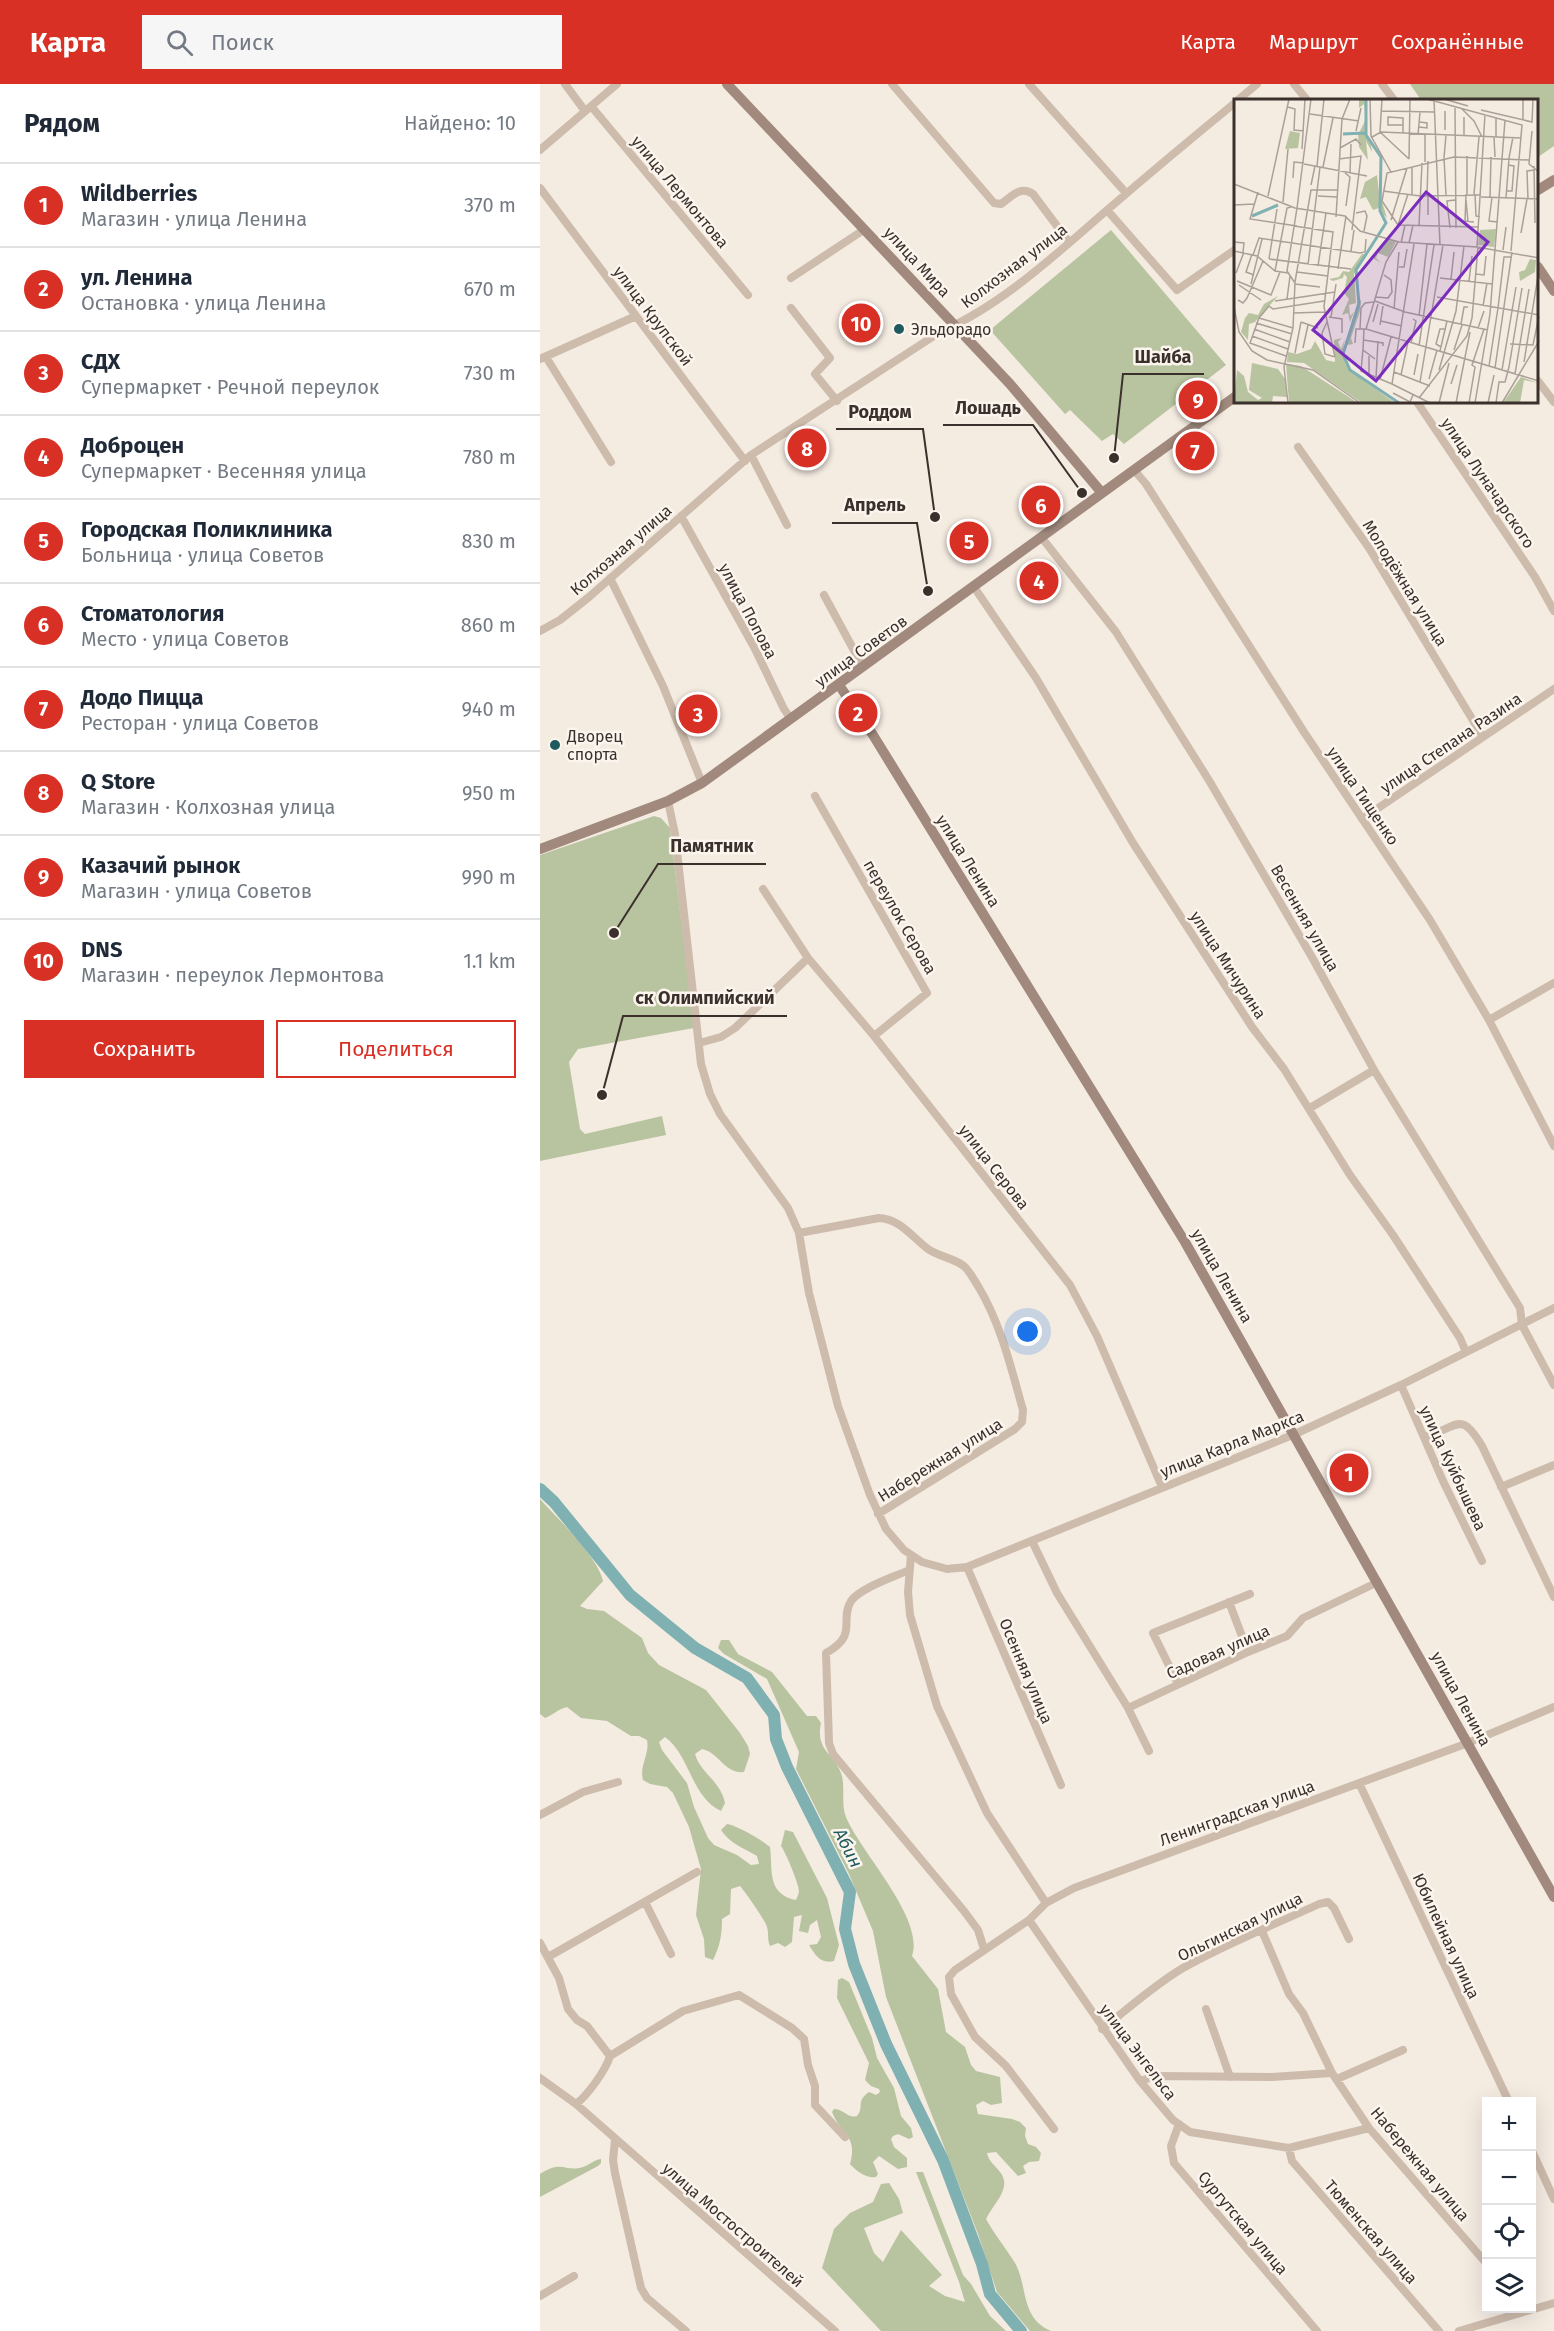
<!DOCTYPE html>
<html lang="ru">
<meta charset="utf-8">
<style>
body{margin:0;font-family:"Fira Sans",sans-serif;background:#f6f6f7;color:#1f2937}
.controls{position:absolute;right:18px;bottom:18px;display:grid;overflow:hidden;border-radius:0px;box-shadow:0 6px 24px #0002}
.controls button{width:54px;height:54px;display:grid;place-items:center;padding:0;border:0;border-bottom:2px solid #e0e1e3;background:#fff;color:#1f2937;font:30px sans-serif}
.you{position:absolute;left:488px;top:1248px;width:21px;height:21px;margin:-15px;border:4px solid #fff;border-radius:50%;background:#1a73e8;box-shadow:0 0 0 9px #1a73e833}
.badge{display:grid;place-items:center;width:39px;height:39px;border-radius:50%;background:#d93025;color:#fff;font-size:20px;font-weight:700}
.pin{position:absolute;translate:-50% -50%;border:3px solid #fff;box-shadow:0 2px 6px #0006}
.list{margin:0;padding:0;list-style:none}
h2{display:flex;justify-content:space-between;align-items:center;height:78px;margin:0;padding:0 24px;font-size:26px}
h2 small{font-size:20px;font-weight:400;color:#747a83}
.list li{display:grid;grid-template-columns:39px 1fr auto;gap:18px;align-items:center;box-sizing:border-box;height:84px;padding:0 24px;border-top:2px solid #e0e1e3}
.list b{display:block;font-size:22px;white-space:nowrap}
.list p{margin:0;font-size:20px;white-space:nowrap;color:#747a83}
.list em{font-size:20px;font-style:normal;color:#747a83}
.actions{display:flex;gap:12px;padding:18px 24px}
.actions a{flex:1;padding:14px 0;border:2px solid #d93025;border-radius:0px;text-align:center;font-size:21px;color:#d93025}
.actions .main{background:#d93025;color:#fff}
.icon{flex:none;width:33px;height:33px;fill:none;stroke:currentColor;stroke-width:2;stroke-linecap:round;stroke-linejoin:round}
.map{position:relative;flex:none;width:1014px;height:2247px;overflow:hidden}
header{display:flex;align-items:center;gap:36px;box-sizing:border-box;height:84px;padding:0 30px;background:#d93025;color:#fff}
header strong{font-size:28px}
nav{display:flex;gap:33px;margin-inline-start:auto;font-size:21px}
.search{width:420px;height:54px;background:#f6f6f7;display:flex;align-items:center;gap:15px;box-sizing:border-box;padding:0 21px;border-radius:0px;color:#747a83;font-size:22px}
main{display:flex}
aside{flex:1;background:#fff}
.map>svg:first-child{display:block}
.green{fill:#b8c4a0}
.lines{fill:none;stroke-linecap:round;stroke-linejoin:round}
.river{stroke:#7fb0b2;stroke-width:12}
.street{stroke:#cdbbac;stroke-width:8}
.secondary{stroke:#a18a7d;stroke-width:10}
.poi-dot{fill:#1f5a5e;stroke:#fbf5ee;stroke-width:2}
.labels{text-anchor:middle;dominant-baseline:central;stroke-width:5;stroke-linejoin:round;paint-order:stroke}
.street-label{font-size:16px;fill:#3b302b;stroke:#fbf5ee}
.poi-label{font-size:16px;fill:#3b302b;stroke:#fbf5ee;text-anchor:start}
.water-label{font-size:18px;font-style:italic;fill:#1f5a5e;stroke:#fbf5ee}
.inset-river{fill:none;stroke:#7fb0b2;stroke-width:3}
.inset-road{fill:none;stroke:#aaa098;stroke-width:1.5}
.view{fill:#7b2cbf;fill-opacity:0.15;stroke:#7b2cbf;stroke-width:3}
.inset-edge{fill:none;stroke:#3b302b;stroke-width:3}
.leader{fill:none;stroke:#3b302b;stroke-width:2}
.callout-dot{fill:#3b302b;stroke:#fbf5ee;stroke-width:2}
.callout-label{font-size:18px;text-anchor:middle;font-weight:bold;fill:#3b302b;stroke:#fbf5ee;stroke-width:5;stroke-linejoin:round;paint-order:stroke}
</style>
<header>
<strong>Карта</strong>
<div class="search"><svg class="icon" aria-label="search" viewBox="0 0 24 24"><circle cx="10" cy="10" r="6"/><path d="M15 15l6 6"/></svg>Поиск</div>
<nav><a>Карта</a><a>Маршрут</a><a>Сохранённые</a></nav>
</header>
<main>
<aside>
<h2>Рядом<small>Найдено: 10</small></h2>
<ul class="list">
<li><span class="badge">1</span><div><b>Wildberries</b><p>Магазин · улица Ленина</p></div><em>370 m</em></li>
<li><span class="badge">2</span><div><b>ул. Ленина</b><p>Остановка · улица Ленина</p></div><em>670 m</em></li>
<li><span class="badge">3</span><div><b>СДХ</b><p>Супермаркет · Речной переулок</p></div><em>730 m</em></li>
<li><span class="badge">4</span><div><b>Доброцен</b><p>Супермаркет · Весенняя улица</p></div><em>780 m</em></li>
<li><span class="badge">5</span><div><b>Городская Поликлиника</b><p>Больница · улица Советов</p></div><em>830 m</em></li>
<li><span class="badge">6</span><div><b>Стоматология</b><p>Место · улица Советов</p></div><em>860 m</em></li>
<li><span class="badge">7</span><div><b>Додо Пицца</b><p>Ресторан · улица Советов</p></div><em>940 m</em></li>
<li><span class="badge">8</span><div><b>Q Store</b><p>Магазин · Колхозная улица</p></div><em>950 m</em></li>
<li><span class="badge">9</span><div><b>Казачий рынок</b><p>Магазин · улица Советов</p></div><em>990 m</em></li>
<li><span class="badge">10</span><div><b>DNS</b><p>Магазин · переулок Лермонтова</p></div><em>1.1 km</em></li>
</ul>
<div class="actions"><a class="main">Сохранить</a><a>Поделиться</a></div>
</aside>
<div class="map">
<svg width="1014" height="2247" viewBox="0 0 1014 2247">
<rect width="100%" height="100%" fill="#f4ebe1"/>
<path class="green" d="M870 0H1014V62L998 73V16H881Z
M571 146 686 281 584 360 573 350 562 357 530 326 525 330 450 246Z
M114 732 121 734 130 744 154 944 38 965 29 978 40 1045 45 1050 122 1032 126 1051 0 1077V771Z
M0 1415C17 1434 58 1473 63 1497L40 1522 47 1525 64 1527 102 1554 108 1569 119 1581 166 1606 200 1649 208 1662 210 1670 204 1688C184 1690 180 1669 162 1665L155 1670C161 1690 180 1696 185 1719L181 1727C151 1713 150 1671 125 1653L119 1658 122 1666 147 1699 154 1723 168 1754 174 1761 197 1771 211 1781 219 1780 217 1772C204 1764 190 1760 181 1746L187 1740C196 1741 222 1756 230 1763 233 1785 226 1810 256 1816 257 1813 259 1810 259 1807 259 1800 245 1767 241 1762L245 1746 253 1748 287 1814 299 1861 294 1877C280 1880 276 1872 269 1861L277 1860 281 1853 277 1836 270 1841 268 1849 259 1847 262 1831 254 1833 252 1858 245 1863 238 1859 230 1862C227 1855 229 1850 227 1843 227 1839 204 1806 200 1802L191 1805 190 1830 182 1835C182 1851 180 1862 173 1876L165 1873 164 1855 156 1831 161 1785 149 1743 133 1709 127 1703 110 1700 103 1696C99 1682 110 1670 107 1656L99 1652H91L67 1637 41 1634 27 1623C18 1625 13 1631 5 1634L0 1630Z
M181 1556H189L198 1570 232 1588 267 1632H276L281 1639C275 1668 295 1669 302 1692 305 1705 301 1721 306 1733 320 1768 385 1834 372 1872L398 1905 406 1948 425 1963 431 1981 436 1987 460 1993 462 2019 451 2021 443 2017 436 2021 438 2030 472 2035 480 2038 486 2044 485 2052 488 2060 496 2063 501 2069 499 2077 489 2078 483 2082 486 2089 478 2092 456 2068 447 2069C449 2078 454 2080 460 2088 473 2104 453 2120 446 2135 454 2150 466 2164 475 2179 488 2202 480 2234 511 2247H490L457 2208 438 2150 346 1913 333 1847 308 1788 256 1685 259 1668 227 1595 184 1570 178 1564Z
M302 1894 309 1898 332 1954 337 1974 354 2004 361 2032 371 2044 373 2053 369 2055 358 2050 353 2052 351 2055 354 2063 367 2074V2083L358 2085 339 2072 333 2078 338 2090 336 2093C327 2095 316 2087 310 2080 318 2051 301 2051 292 2028L294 2025C304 2025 308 2035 317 2032 325 2022 315 2018 329 2008L336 2011 340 2008 339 2005 331 2002 325 1996 329 1979 297 1914 298 1896Z
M61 2075V2079L58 2082 0 2113V2090C23 2075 25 2089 43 2083 50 2081 53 2076 61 2075Z
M376 2088H383L423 2191 431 2200 450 2232 466 2247H341L282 2184 294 2145 310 2129 333 2118 341 2100 349 2099 359 2115 363 2129 324 2144 334 2169 343 2178 361 2146 402 2191 389 2202 405 2212 425 2218 419 2198Z"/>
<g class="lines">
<path class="river" d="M0 1405 14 1418 90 1511 155 1564 207 1594 234 1631 236 1655 247 1683 310 1808 305 1845 314 1880 346 1960 403 2076 442 2180 450 2210 481 2247"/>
<path class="street" d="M25 0 45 27
M352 0 454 119 461 120C472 112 481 101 493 110L529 158
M489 0 586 109
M754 0 767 16
M842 0 854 16
M698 16 717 0
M51 22 208 211
M0 66 77 0
M0 104 205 377
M567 126 637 206 696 165
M251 194 325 145
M251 224 290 274 275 290 297 317
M6 273 71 378
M0 275 96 232
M998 297 1014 318
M877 318 995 493 1014 527
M758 363 829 464 943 653
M211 371 247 441
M594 386 606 400 764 648 890 836 949 936 1014 1062
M141 432 214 563 244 625 251 635
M502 454 576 548 670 698 773 875 834 986 980 1224 982 1241 1014 1301
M70 494 123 602 162 699
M434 503 496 594 593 759 712 943 744 985 810 1091 853 1151 920 1254 926 1268
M284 511 323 583
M0 547 20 536 49 513 211 371 400 248C462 221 515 171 566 127 609 90 652 54 696 18
M275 712 387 909 334 952
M128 717 135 750 161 980 170 1010 180 1030 248 1124 259 1149 269 1209 298 1322 330 1411 346 1445 364 1466 382 1478 407 1485 427 1483 755 1350 861 1301 1014 1224
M822 735 1014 605
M223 805 268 874 334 952 530 1201 557 1252 622 1403
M949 936 1014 899
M159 959 181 953 195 944 268 874
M770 1024 834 986
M259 1149 339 1134C360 1135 372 1153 388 1165 399 1173 415 1174 425 1183 430 1188 434 1196 438 1202 461 1240 471 1284 483 1326L482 1338 475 1345 338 1430
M861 1301 903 1397 942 1477
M884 1353C918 1344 920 1325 942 1362L1014 1513
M961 1403 1014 1381
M492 1457 517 1509 588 1624 609 1667
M371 1471 368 1508 370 1531 397 1622 447 1729 506 1819
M427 1483 521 1701
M369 1486C354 1493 320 1504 311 1517 299 1537 319 1551 286 1569L289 1659 293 1670 424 1827 438 1846 444 1865
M689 1518 708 1568
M638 1600 613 1549 710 1510
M588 1624 708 1568 747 1552 763 1534 838 1498
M819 1699 969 2018
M0 1731 43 1708 78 1698
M105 1818 131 1870
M489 1836 600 1997 633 2036 650 2048 749 2064 829 2044
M722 1847 749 1910 763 1929 792 1989 829 2044 946 2179
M0 1859 19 1894 28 1925 37 1936 47 1942 70 1972
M8 1873 157 1788
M666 1925 690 1993
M562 1945C588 1925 614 1901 643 1884 687 1859 734 1841 779 1820L788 1818 794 1824 809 1855
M0 1994 36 2020 295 2247
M797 1995 863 1966
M600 1997 616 1992 732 1993 792 1989
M36 2020C47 2012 66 1986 70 1972L143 1927 199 1911 252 1944 264 1955 268 1981 275 2002V2021L305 2053
M639 2040 631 2062 634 2079 777 2247
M514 2045 466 1982 435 1953 411 1910 409 1893 415 1886 489 1836 506 1819 534 1804 928 1659 1014 1623
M75 2056 73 2076 75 2089 101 2204 107 2214 146 2247
M749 2064 752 2077 899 2247
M992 2067 1014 2115
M0 2212 34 2192
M919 2247 1014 2219"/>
<path class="secondary" d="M187 0 470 300 562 409
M998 106 1014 96
M998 183 1014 207
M299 601 333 651 645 1158 1014 1813
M0 765 128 717 162 699 696 312"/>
</g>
<g class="poi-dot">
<circle cx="359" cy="245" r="6"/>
<circle cx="15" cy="661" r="6"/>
</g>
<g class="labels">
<g class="street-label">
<text transform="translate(140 108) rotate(50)">улица Лермонтова</text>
<text transform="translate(377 178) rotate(47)">улица Мира</text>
<text transform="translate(474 182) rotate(-37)">Колхозная улица</text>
<text transform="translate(113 232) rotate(53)">улица Крупской</text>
<text transform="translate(948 399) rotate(56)">улица Луначарского</text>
<text transform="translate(81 466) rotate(-41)">Колхозная улица</text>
<text transform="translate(865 499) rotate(58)">Молодёжная улица</text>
<text transform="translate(208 527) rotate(62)">улица Попова</text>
<text transform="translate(321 567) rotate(-36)">улица Советов</text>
<text transform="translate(911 659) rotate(-34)">улица Степана Разина</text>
<text transform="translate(823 712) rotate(56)">улица Тищенко</text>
<text transform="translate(428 777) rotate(58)">улица Ленина</text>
<text transform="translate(360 833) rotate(60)">переулок Серова</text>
<text transform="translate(765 834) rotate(60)">Весенняя улица</text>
<text transform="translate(688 881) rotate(57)">улица Мичурина</text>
<text transform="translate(454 1083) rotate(52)">улица Серова</text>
<text transform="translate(682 1192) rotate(60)">улица Ленина</text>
<text transform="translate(692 1360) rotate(-22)">улица Карла Маркса</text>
<text transform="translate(400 1376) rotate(-32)">Набережная улица</text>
<text transform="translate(913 1384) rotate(65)">улица Куйбышева</text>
<text transform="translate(678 1568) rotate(-24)">Садовая улица</text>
<text transform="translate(486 1587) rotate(67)">Осенняя улица</text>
<text transform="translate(921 1615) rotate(61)">улица Ленина</text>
<text transform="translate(697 1729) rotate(-20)">Ленинградская улица</text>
<text transform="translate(700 1843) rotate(-26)">Ольгинская улица</text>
<text transform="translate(906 1852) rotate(65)">Юбилейная улица</text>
<text transform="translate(598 1968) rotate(53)">улица Энгельса</text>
<text transform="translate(880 2080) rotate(50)">Набережная улица</text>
<text transform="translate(703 2139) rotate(50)">Сургутская улица</text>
<text transform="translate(193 2141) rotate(41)">улица Мостостроителей</text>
<text transform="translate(831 2148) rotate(49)">Тюменская улица</text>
</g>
<g class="poi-label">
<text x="371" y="245">Эльдорадо</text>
<text x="27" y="652">Дворец<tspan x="27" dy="18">спорта</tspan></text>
</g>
<g class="water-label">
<text transform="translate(308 1764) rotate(63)">Абин</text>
</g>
</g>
<g transform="translate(694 15)">
<rect width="304" height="304" fill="#f4ebe1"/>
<path d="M125 0H132V19L131 35 137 46 138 53 132 42 134 61 125 48 124 36 132 20 130 5 125 9ZM56 32 66 34 64 49 51 50ZM143 76 145 93 153 119 146 112 145 99V109L139 111 132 98 126 100 131 83ZM262 130 260 148 244 146 246 131ZM153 140 162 143 154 158 144 154 142 159 147 164 137 158ZM128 155H132L120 175 122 204 115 206 116 217 120 213 116 223 114 214 108 216 115 200 110 194 113 178 110 175 109 179 99 182 95 180 105 178 109 172 115 173ZM296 160 302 161 301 173 286 182 285 173 291 171ZM44 197 21 223 15 225 14 241 7 233 11 219 15 214 24 216 30 205ZM125 198 127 202 126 212 117 239 119 245 113 246 110 255 115 268 110 258 109 252ZM108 239 104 243 107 250 111 240 108 255 115 271 161 304H128L70 264 53 263 54 253 63 255 77 250 81 242 92 261 101 263 100 241ZM18 264 44 270 51 280 53 298 39 297 38 304H0L3 271 10 277 14 293 24 301 28 299 15 291ZM52 265 67 267 124 304H55ZM287 278 304 284 290 281 286 304H269Z" fill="#b8c4a0"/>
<path class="inset-river" d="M132 0V36L147 58 146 112 152 124 122 171 125 205 109 255 116 271 165 304M109 35 131 34M18 117 44 106"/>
<path class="inset-road" d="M136 0 137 37 157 73M148 0 146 33 175 60M193 0 288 26 277 152M200 0 206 146M210 0 234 7M54 8 61 10 60 31 70 32M221 9 222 129M227 9 240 22 248 38M247 11 298 23 299 0M147 12 200 13M211 12V31M76 15 125 22M262 18V38M289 21V0M169 26H154V18L169 19V34M185 28 193 29V24L186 23M122 32 127 9M298 32 295 65 305 73M184 36 186 13M230 37V18M138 38 147 33 287 39M260 38 261 58M106 49 122 40 127 46M68 50 71 0M233 57V95M210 59 212 96M210 59 212 36M275 59 279 38M105 60 127 57 118 131M175 60 176 0M191 63V36M70 65 133 77M83 67 90 0M300 67 301 124M89 68 99 19M111 74 116 78 112 107M116 74 117 45M59 79 60 63 70 64M0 85 61 109 111 117 126 132 165 143 243 148 305 159M77 86 81 67M149 92 186 97 247 96M272 92H278L280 67 274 66M24 93 16 120 63 127M232 95 231 122 240 123M240 95 245 38M241 95 242 117 246 118M178 96V68M193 96 194 62M194 96V116M34 97 55 0M84 97 103 98M247 98 305 100M256 98 257 58M258 98 255 122 264 123M272 99 275 59M294 100 293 72 300 71M232 101 234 123M49 103 54 50M0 106 20 105M63 109 77 0M122 114 131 112 133 117 130 132M102 118 108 20 116 0M157 121 173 69M164 126 174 95M185 126 188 64M60 127 99 133 90 208 101 258M244 128 164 126 148 102 153 74 220 58 295 61M216 129 213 102 221 101M287 134 293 100M0 143 10 144 9 153M167 144 171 126M175 144 179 126M180 145 158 285 196 304M243 148 251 15M269 151 272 128M0 152 23 157 41 172 54 174M117 152 120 131M18 155 12 173 20 176M19 156 25 139 126 154 131 153 132 140M35 160 117 170M35 160 43 110M74 166 86 68M84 167 92 114M165 168H170L173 150M104 170 112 117M41 172 53 109 57 108M63 173 94 177M2 174 10 153M242 175 250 176 252 157M206 179 258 185M217 180 220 153M3 182 37 196 46 173M235 182 238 157M61 183 77 91H103M17 185 28 140M61 185 86 188M5 186 27 201M141 198 154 199 158 193 157 181 150 176M203 198 305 216M53 200 56 177M4 201 9 204 13 199 29 162M41 202 101 193M141 202 171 213 254 231M249 207 253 184M0 208 5 233 18 252 33 261 79 271 126 304M264 209 270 158H278M160 210 165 153M59 214 91 213M185 217 193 145M95 218 108 220V234M97 218 102 185M25 219 59 229M147 222 168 227M67 223 84 229M93 223 88 234 91 255 101 258M139 223 144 205M22 224 58 235M227 225 230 208H234M146 226 149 207M244 229 250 212M20 230 56 243M126 230 127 209 131 204 140 203M130 230 129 251 141 260M132 230 152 163 164 143M18 237 54 250M129 241 149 244V247M121 244 122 230H132L305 282M177 244 182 222 179 220M276 245 299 246 305 217M185 247 200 146M207 248 202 245 206 230H212M69 249 74 226M129 250 127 272 158 285M220 251 228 226M206 252 213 222M61 254 67 223M52 257 16 244 25 219 35 207 39 210 90 202M135 257V277M290 263 305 171M255 267 264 209M261 269 278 153M205 271 222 212 230 147M268 271 282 188M160 273 196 287M281 275 295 190M167 276 174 243M180 276 184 255M142 279 144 242M195 280 203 251M146 281 157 238M186 283 209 146M217 285 223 266M159 294 176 303 179 296M185 299 233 237 238 219 244 148M54 304 50 268 59 229 61 184 53 172 63 109M205 304 215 264M222 304 236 233M235 304 241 268 238 266 250 230M241 304 256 215 271 21M254 304 260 276M262 304 265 283H271L275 268 288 189M268 304 305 242"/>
<path class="view" d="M192 93 254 143 142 282 79 231Z"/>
<rect width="304" height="304" class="inset-edge"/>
</g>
<path class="leader" d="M574 374L583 290H664M542 409L493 341H403M395 433L383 345H296M388 507L377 439H292M74 849L118 780H226M62 1011L83 932H247"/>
<g class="callout-dot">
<circle cx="574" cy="374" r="6"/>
<circle cx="542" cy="409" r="6"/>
<circle cx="395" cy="433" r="6"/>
<circle cx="388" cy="507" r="6"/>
<circle cx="74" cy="849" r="6"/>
<circle cx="62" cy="1011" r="6"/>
</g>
<g class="callout-label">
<text x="623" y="279">Шайба</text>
<text x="448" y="330">Лошадь</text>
<text x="340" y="334">Роддом</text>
<text x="335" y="427">Апрель</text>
<text x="172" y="768">Памятник</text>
<text x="165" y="920">ск Олимпийский</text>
</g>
</svg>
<div class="controls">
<button>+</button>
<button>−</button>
<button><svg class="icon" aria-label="locate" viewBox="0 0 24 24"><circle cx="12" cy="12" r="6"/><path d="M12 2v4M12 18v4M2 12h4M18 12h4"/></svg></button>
<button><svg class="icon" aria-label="layers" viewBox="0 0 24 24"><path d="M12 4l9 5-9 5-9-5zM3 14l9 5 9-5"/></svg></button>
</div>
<div class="you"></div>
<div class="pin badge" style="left:809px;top:1389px">1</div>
<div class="pin badge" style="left:318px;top:629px">2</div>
<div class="pin badge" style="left:158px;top:630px">3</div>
<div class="pin badge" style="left:499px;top:497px">4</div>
<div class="pin badge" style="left:429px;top:457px">5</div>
<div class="pin badge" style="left:501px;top:421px">6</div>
<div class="pin badge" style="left:655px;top:367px">7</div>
<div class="pin badge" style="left:267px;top:364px">8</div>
<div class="pin badge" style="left:658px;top:316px">9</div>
<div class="pin badge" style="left:321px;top:239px">10</div>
</div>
</main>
